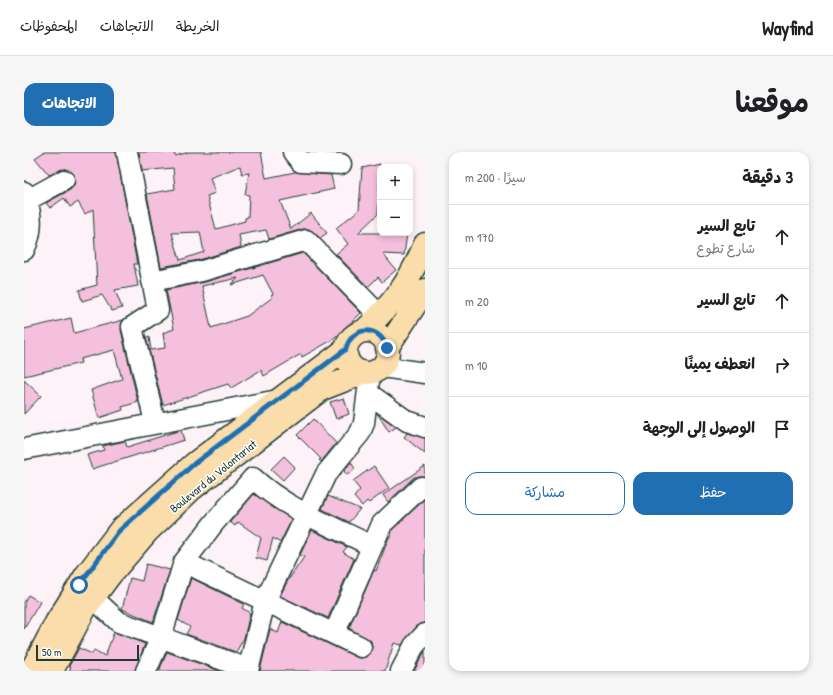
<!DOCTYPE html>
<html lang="ar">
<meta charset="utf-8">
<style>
body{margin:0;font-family:"Patrick Hand","Playpen Sans Arabic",sans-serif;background:#f6f6f6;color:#202124;direction:rtl}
.controls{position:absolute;right:12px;top:12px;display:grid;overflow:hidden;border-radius:8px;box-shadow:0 2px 6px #0003}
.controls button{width:36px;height:36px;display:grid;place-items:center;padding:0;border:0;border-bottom:1px solid #e0e0e0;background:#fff;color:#202124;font:20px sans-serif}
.scale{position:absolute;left:12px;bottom:10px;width:103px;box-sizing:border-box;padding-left:4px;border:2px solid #1f3d34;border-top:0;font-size:11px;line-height:14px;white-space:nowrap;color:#1f3d34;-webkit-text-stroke:3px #fff;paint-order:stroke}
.stop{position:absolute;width:12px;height:12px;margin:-9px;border:3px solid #1f6fb2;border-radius:50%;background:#fff}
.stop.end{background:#1f6fb2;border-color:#fff;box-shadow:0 1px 4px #0008}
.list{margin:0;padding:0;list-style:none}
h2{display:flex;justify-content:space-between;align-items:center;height:52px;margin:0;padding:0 16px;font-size:17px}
h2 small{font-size:13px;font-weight:400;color:#757577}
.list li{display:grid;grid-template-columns:26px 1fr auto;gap:12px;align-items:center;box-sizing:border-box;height:64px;padding:0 16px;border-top:1px solid #e0e0e0}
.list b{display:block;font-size:15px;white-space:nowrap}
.list p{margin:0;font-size:13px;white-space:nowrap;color:#757577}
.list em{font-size:13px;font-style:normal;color:#757577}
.actions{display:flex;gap:8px;padding:12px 16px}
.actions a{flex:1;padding:9px 0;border:1px solid #1f6fb2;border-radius:12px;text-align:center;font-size:14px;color:#1f6fb2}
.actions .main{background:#1f6fb2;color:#fff}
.icon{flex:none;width:22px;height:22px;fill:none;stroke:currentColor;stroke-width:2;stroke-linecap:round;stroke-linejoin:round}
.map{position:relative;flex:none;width:401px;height:519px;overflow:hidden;direction:ltr;border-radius:12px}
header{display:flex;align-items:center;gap:24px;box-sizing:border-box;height:56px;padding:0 20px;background:#fff;border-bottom:1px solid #e0e0e0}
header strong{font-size:19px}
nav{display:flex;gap:22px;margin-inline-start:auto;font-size:14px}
.intro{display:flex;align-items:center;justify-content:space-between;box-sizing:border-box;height:96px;padding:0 24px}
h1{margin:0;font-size:28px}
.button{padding:10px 18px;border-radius:12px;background:#1f6fb2;color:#fff;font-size:14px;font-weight:700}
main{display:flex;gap:24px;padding:0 24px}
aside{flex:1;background:#fff;border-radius:12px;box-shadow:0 2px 6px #0003}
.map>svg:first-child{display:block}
.building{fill:#f4c0dd;stroke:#1f3d34;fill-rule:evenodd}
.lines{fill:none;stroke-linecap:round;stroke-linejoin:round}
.minor-casing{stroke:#1f3d34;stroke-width:23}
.major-casing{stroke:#1f3d34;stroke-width:25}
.minor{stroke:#fff;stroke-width:20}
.major{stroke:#fbddab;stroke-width:22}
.route{stroke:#1f6fb2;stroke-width:5}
.labels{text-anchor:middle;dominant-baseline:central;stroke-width:3;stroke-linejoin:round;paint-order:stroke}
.street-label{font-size:12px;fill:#1f3d34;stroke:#fff}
</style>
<header>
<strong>Wayfind</strong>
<nav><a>الخريطة</a><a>الاتجاهات</a><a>المحفوظات</a></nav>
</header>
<div class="intro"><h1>موقعنا</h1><a class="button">الاتجاهات</a></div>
<main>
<aside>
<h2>3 دقيقة<small>سيرًا · 200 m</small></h2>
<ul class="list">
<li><svg class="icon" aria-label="ahead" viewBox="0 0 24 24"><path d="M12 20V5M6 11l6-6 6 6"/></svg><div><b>تابع السير</b><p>شارع تطوع</p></div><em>170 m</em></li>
<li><svg class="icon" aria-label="ahead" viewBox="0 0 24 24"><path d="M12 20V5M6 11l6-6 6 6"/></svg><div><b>تابع السير</b></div><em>20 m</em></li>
<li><svg class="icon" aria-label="right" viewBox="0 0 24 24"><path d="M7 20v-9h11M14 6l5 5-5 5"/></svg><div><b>انعطف يمينًا</b></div><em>10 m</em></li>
<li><svg class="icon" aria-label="arrive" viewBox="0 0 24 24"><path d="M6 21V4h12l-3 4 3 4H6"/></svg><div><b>الوصول إلى الوجهة</b></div></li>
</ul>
<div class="actions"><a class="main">حفظ</a><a>مشاركة</a></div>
</aside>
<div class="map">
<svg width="401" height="519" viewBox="0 0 401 519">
<rect width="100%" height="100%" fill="#fdf2f8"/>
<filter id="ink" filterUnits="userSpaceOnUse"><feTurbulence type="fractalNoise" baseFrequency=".025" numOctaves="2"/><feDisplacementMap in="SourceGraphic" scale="8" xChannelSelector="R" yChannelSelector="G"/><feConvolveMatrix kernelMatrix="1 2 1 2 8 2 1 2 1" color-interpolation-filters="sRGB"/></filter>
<g filter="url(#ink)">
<path class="building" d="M20 0H92L113 112H110L114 134 91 138 98 156 88 159 78 143 58 149 55 138 73 133 69 57 61 62 54 50 46 55 40 46 26 56 22 51 46 38 50 34 51 28 50 22 41 17 25 23 11 6Z
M115 0H150L151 4 165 0H237L242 26 271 20 307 23 310 37 256 49 267 77 287 61 303 81 296 86 285 77H279L245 87 242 78 215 83 217 95 175 108 137 115 123 42 151 37 149 16 118 19ZM216 14 218 22 225 21 221 42 225 43 224 65 221 66V69L192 77 183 44 191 41 186 26ZM176 80 180 100 156 108 148 81Z
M356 12 354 62 334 81H383L380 103 359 102 372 118 358 130 354 125 344 135 312 102 324 92 312 76 335 58 338 16Z
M279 101 337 161 310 187 278 205 277 202 240 224 237 218 207 236 204 232 139 253 122 186 125 185 127 198 141 196 139 181 150 177 142 138 181 130ZM239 123 249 142 247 143 249 145 223 164 187 176 178 134 214 126 207 133Z
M47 166 50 181 99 168 97 178 114 250 98 255 99 258 75 266 67 238 98 227 90 198 56 207 57 211 0 224V177Z
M0 228 17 244 0 262Z
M320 246 325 262 312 267 306 250Z
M353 261 372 275 365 280Z
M289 267 312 291 297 310 295 308 297 307 273 283Z
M157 278 160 288 68 317 63 303 80 298 79 294 101 289 103 295Z
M383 281 401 286V302L380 285Z
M260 304 271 315 259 328 247 317Z
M327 310 331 317 323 323 320 319Z
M350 314 365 336 345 351 343 349 338 354 330 345 336 338 329 329Z
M401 314V324H394L389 326 364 350 359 343Z
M230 342 268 367 256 391 249 386 243 409 232 406 237 386 214 370 211 374 206 370Z
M304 344 336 357 325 370 298 357Z
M401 347V471L393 474 378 493 370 491 361 519H236L246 477 254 481 258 470 332 505 338 506 344 504 348 495 347 489 325 476 350 418 352 419 365 385H367L368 378Z
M288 378 323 395 319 400 330 407 304 466 256 444 263 430 280 405 276 403Z
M122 412 146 418 129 470 98 457 106 426 118 429Z
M167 426 220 452 218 456 226 461 220 486 212 500 162 482 166 475 154 468Z
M4 443 16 450 0 477V450Z
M90 480 121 492 111 519H45L47 515 45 514 55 496 68 502 70 498 81 504Z
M401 499V519H390L400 501Z
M143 500 196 519H135Z"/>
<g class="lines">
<g class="minor-casing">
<path id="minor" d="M103 0 134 158 108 175 131 270
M269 0 277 10 317 12
M0 40C8 60 10 78 0 98
M0 50 40 28
M128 129 178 119 282 88 356 164
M358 215 401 221
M344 241 383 269 401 275
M0 297 254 248
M160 410 337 495
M69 446 95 470 224 517
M310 482 358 372 397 335 401 336
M122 519 137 485 160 410 190 371 229 326C262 357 308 374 348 394
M224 519 241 449 302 322 336 281 340 271 346 221
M377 519 390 494 401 482"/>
</g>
<g class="major-casing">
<path id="major" d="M340 179C370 150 385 131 401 92
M322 200a21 21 0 1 1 42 0a21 21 0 1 1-42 0Z
M363 196 401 138
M7 519 33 469 62 423 96 378 171 311 322 197
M28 519 61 457 87 422 123 380 168 337 298 237 339 221"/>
</g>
<use href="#minor" class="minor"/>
<use href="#major" class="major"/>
</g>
</g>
<g class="lines" filter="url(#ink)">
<path class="route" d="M55 433 96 378 171 311 322 197C328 173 356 173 363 196"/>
</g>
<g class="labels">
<g class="street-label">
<text transform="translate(189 324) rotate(-39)">Boulevard du Volontariat</text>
</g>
</g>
</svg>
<div class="controls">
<button>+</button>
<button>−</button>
</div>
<div class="scale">50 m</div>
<div class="stop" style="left:55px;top:433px"></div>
<div class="stop end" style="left:363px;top:196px"></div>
</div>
</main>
